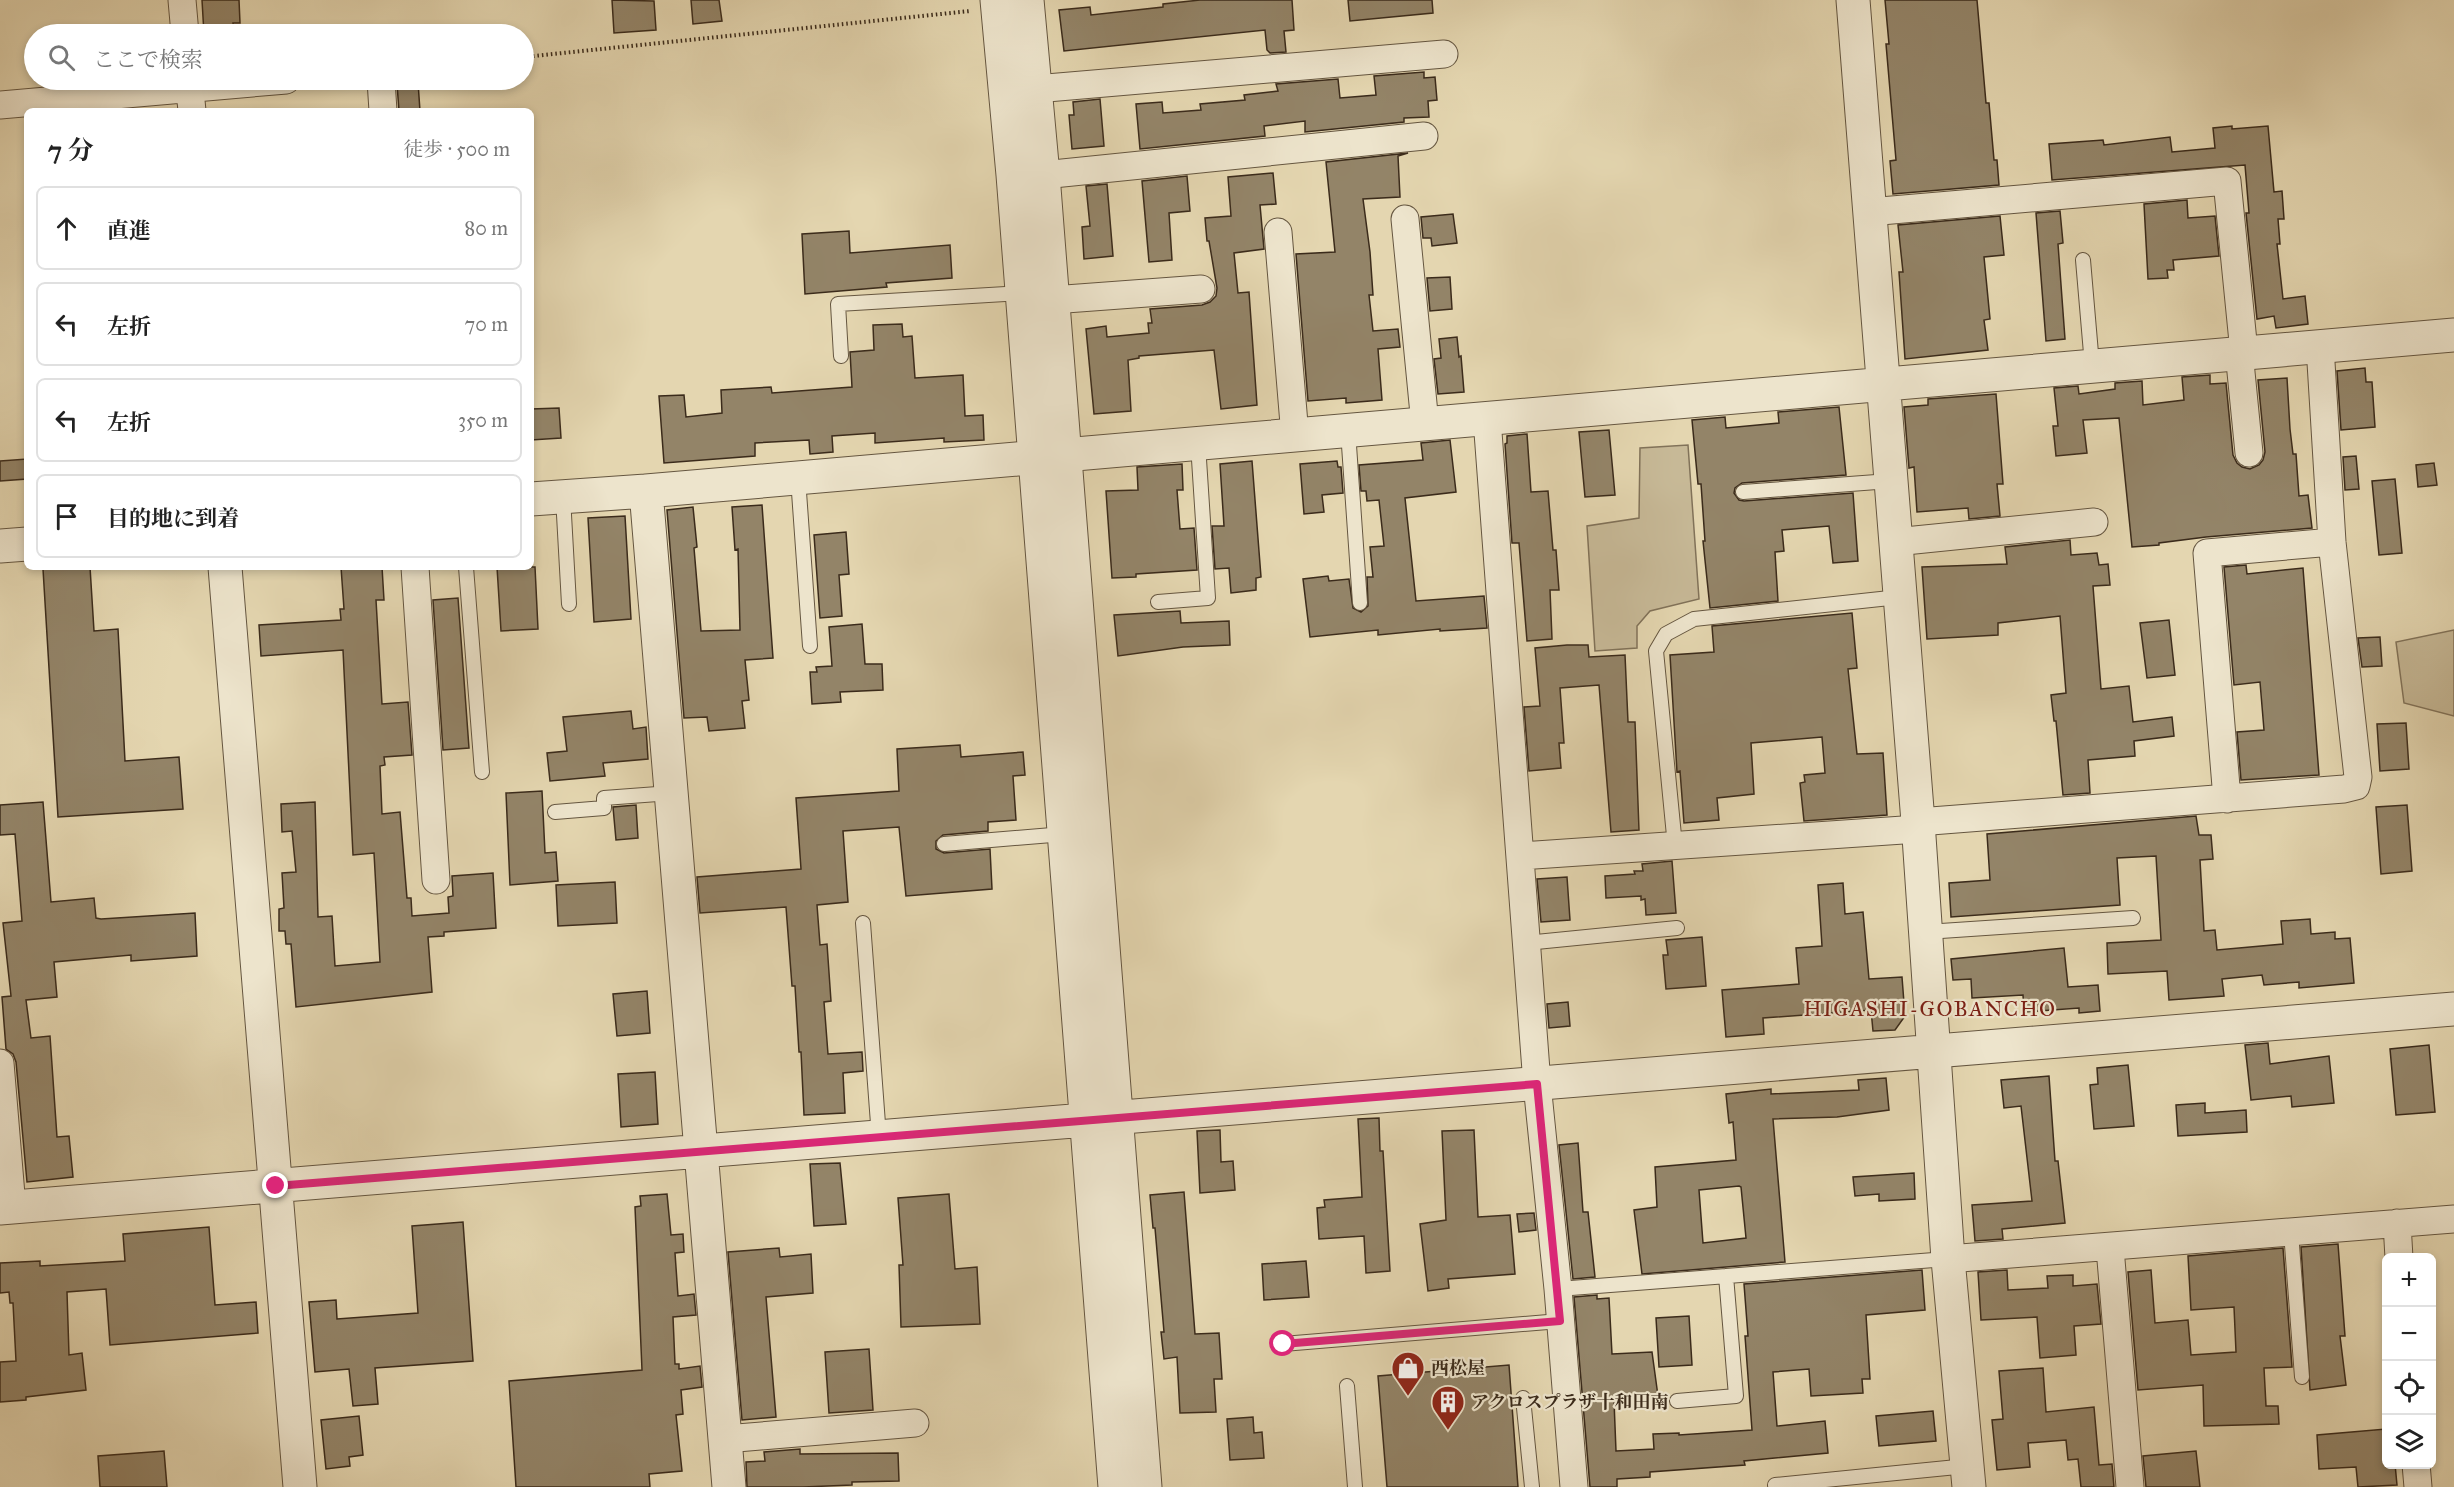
<!DOCTYPE html>
<html lang="ja">
<meta charset="utf-8">
<style>
body{margin:0;font-family:"IM FELL Great Primer","Noto Serif JP",serif;background:#f6f6f6;color:#222}
.controls{position:absolute;right:18px;bottom:18px;display:grid;overflow:hidden;border-radius:9px;box-shadow:0 3px 9px #0003}
.controls button{width:54px;height:54px;display:grid;place-items:center;padding:0;border:0;border-bottom:2px solid #e0e0e0;background:#fff;color:#222;font:30px sans-serif}
.stop{position:absolute;width:18px;height:18px;margin:-14px;border:4px solid #db2777;border-radius:50%;background:#fff}
.stop.end{background:#db2777;border-color:#fff;box-shadow:0 2px 6px #0008}
.list{margin:0;padding:0;list-style:none}
h2{display:flex;justify-content:space-between;align-items:center;height:78px;margin:0;padding:0 24px;font-size:26px}
h2 small{font-size:20px;font-weight:400;color:#767676}
.list li{display:grid;grid-template-columns:39px 1fr auto;gap:18px;align-items:center;box-sizing:border-box;height:84px;margin:0 12px 12px;padding:0 12px;border:2px solid #e0e0e0;border-radius:9px}
.list b{display:block;font-size:22px;white-space:nowrap}
.list em{font-size:20px;font-style:normal;color:#767676}
.icon{flex:none;width:33px;height:33px;fill:none;stroke:currentColor;stroke-width:2;stroke-linecap:round;stroke-linejoin:round}
.map{position:relative;flex:none;width:2454px;height:1487px;overflow:hidden}
.search{position:absolute;background:#fff;box-shadow:0 3px 9px #0003;left:24px;top:24px;width:510px;height:66px;display:flex;align-items:center;gap:15px;box-sizing:border-box;padding:0 21px;border-radius:33px;color:#767676;font-size:22px}
.panel{position:absolute;background:#fff;box-shadow:0 3px 9px #0003;left:24px;top:108px;width:510px;height:462px;border-radius:9px}
.map>svg:first-child{display:block}
.green{fill:#c7b997;stroke:#817259;stroke-width:1.5}
.building{fill:#938468;stroke:#3b2b1b;stroke-width:1.5;fill-rule:evenodd}
.lines{fill:none;stroke-linecap:round;stroke-linejoin:round}
.service-casing{stroke:#655640;stroke-width:16}
.minor-casing{stroke:#655640;stroke-width:29}
.tertiary-casing{stroke:#655640;stroke-width:35}
.path{stroke:#3b2b1b;stroke-width:4;stroke-dasharray:1.5 3;stroke-linecap:butt}
.service{stroke:#ede4cc;stroke-width:14}
.minor{stroke:#ede4cc;stroke-width:27}
.tertiary{stroke:#ede4cc;stroke-width:33}
.route{stroke:#db2777;stroke-width:8}
.labels{text-anchor:middle;dominant-baseline:central;stroke-width:4.5;stroke-linejoin:round;paint-order:stroke}
.poi-label{font-size:18px;font-weight:bold;fill:#3b2b1b;stroke:#ede4cc;text-anchor:start}
.quarter-label{font-size:21px;letter-spacing:1.5px;fill:#7a1f14;stroke:#ede4cc}
</style>
<div class="map">
<svg width="2454" height="1487" viewBox="0 0 2454 1487">
<rect width="100%" height="100%" fill="#e4d6b0"/>
<filter id="stains"><feTurbulence type="fractalNoise" baseFrequency=".00333" numOctaves="4"/><feColorMatrix values="0 0 0 0 .2 0 0 0 0 .09 0 0 0 0 .02 0 0 0 .5 -.17"/></filter>
<radialGradient id="worn" r=".72"><stop offset=".6" stop-color="#630" stop-opacity="0"/><stop offset="1" stop-color="#630" stop-opacity=".3"/></radialGradient>
<path class="green" d="M1688 445 1699 599 1650 611 1637 626V648L1595 651 1587 526 1639 518 1640 448Z
M2454 630V716L2404 703 2396 642Z"/>
<path class="building" d="M202 0H239L240 23H233L234 34H204Z
M612 0 654 1 656 30 614 33Z
M691 0H719L722 21 693 24Z
M1200 0H1292L1294 30 1284 31 1286 52 1270 53 1267 50 1265 30 1064 51 1059 10 1090 7 1091 15 1163 7V4Z
M1348 0H1432L1433 13 1350 21Z
M1885 0H1977L1986 103H1989L1994 160H1997L1999 185 1893 194 1890 161 1896 160 1886 44H1889Z
M1424 72V78L1435 77 1437 100 1428 101 1429 117 1404 118V122L1305 132V121L1264 126 1265 136 1140 149 1136 104 1162 102 1163 113 1201 110 1200 104 1245 100 1244 95 1278 91 1276 84 1338 79 1340 98 1376 95 1374 76Z
M418 82 420 111H399L397 84Z
M1100 99 1104 146 1072 149 1069 115H1074L1073 102Z
M2232 126V129L2268 126 2274 192 2282 191 2284 219H2278L2280 244H2277L2283 299 2305 296 2308 324 2276 328 2274 316 2257 319 2246 213H2249L2245 165 2052 180 2049 144 2103 140 2104 145 2170 137 2172 152 2215 148 2213 128Z
M1408 153 1398 156 1400 197 1363 199 1370 252 1373 295H1369L1373 331 1398 329 1400 347 1378 349 1382 400 1346 403V398L1308 401 1296 254 1335 252 1326 162Z
M1273 173 1276 204 1260 205 1264 249 1234 253 1238 293 1249 292 1257 405 1221 409 1214 350 1139 356V358L1128 360 1131 411 1094 414 1086 329 1106 326 1107 337 1149 333 1148 323H1152L1150 309 1202 305 1210 302 1216 296 1217 288 1209 241H1207L1205 218 1231 216 1228 177Z
M1187 176 1190 211 1169 213 1172 260 1149 262 1142 181Z
M1107 184 1113 256 1084 259 1082 227 1090 226 1086 186Z
M2187 200 2188 218 2215 216 2219 256 2173 260 2174 270H2167L2168 278 2148 279 2144 204Z
M2060 211 2063 243 2058 244 2065 339 2046 341 2036 213Z
M1453 214 1457 243 1432 246 1431 238H1423L1421 217Z
M2000 216 2004 255 1984 257 1990 319 1984 320 1988 350 1905 359 1899 272H1903L1898 225Z
M849 231 850 253 950 245 952 278 886 283 887 287 805 294 802 234Z
M1450 277 1452 309 1430 311 1427 278Z
M902 324 903 337 912 336 915 378 963 375 965 416 983 415 984 440 944 442V438L875 443V433L832 436 833 452 810 454 809 440 755 443V456L664 463 659 396 684 395 686 417 722 413 721 390 771 387 772 393 852 387 850 352 874 350 873 325Z
M1457 337 1459 357 1461 356 1464 392 1438 394 1434 359 1441 358 1439 339Z
M2365 368 2366 382H2372L2375 427 2341 430 2337 371Z
M2210 375V384L2226 383 2233 455 2237 463 2242 467 2250 469 2259 465 2263 460 2265 452 2258 380 2287 378 2290 429 2293 454H2296L2299 496 2308 495 2312 528 2206 537 2159 543V545L2132 547 2119 418 2083 420 2087 453 2056 456 2053 426H2058L2054 388 2078 386 2079 394 2115 389V383L2142 381 2143 405 2184 400 2182 377Z
M1996 394 2003 484H1997L2000 516 1969 519 1968 508 1917 512 1914 467 1909 468 1904 407 1928 405V399Z
M1839 407 1846 475 1742 483 1735 488 1734 493 1739 500 1744 501 1853 493 1858 561 1833 563 1829 526 1782 530 1784 551 1775 552 1778 601 1710 608 1703 541H1705L1701 484H1698L1692 420 1725 417 1726 428 1779 423 1778 412Z
M559 408 561 438 531 440V409Z
M1609 430 1615 495 1585 497 1579 432Z
M1527 434 1531 492 1548 491 1553 550H1556L1559 590H1550L1552 639 1527 641 1519 543H1512L1505 444 1507 443V436Z
M1450 440 1456 492 1405 498 1416 601 1484 596 1487 628 1440 631V629L1378 635V630L1310 637 1303 579 1328 576 1329 581 1349 579 1353 608 1361 612 1368 606 1367 577H1373L1370 547 1384 546 1379 500 1367 501 1366 491H1361L1359 465 1423 460 1421 443Z
M2356 456 2359 489 2345 490 2343 457Z
M27 459V479L0 481V461Z
M1252 461 1261 577 1256 578V590L1231 593 1229 568 1215 569 1212 526H1224L1220 464Z
M1337 461 1338 467H1341L1343 493 1322 495 1324 512 1304 514 1300 464Z
M2434 463 2437 485 2418 487 2416 465Z
M1182 464 1183 490H1177L1180 529 1194 528 1197 570 1136 574V577L1112 578 1106 491 1138 490 1137 467Z
M2395 479 2402 553 2379 555 2372 481Z
M762 505 773 658 745 660 749 700 742 701 745 728 709 731 707 717 684 718 667 510 693 507 697 547 694 548 701 631 740 630 738 549 735 550 732 507Z
M625 516 631 619 594 622 588 518Z
M846 532 849 574 839 575 842 616 820 618 814 535Z
M2070 540 2071 555 2097 553 2099 565 2108 564 2110 585 2093 586 2101 689 2129 686 2133 722 2172 717 2174 736 2134 741 2135 756 2088 760 2090 793 2063 795 2056 721H2054L2051 695 2066 693 2060 616 1998 623V635L1927 639 1922 567 2007 564 2005 547Z
M2246 565 2247 574 2303 568 2319 775 2241 780 2237 732 2264 730 2260 682 2234 685 2224 567Z
M90 567 94 631 118 629 125 761 179 757 183 809 58 817 43 569Z
M341 567H382L384 600H376L382 704 408 702 412 755 384 757 385 765 380 766 382 814 400 812 407 898H411L412 916 449 913 448 897 453 896 452 876 493 873 496 928 444 932V936L428 937 432 992 296 1007 291 944H286L285 931H279V909L284 908 282 873 296 872 292 831 282 832 281 804 315 802 318 917 332 916 335 966 380 962 374 853 353 855 343 650 261 656 259 625 341 620 340 609H344Z
M497 567H535L538 629 501 631Z
M458 598 469 748 443 750 433 600Z
M1180 611 1181 623 1229 621 1230 645 1183 647 1118 656 1114 615Z
M1852 613 1857 668 1848 669 1857 754 1883 753 1887 815 1804 821 1800 783 1805 782 1804 775 1825 773 1822 737 1751 743 1754 794 1717 798 1719 820 1684 823 1680 771 1677 772 1670 655 1714 652 1712 626Z
M2169 620 2175 675 2147 678 2140 623Z
M862 624 865 664H882L883 690 840 692 841 702 812 704 810 672H817L816 667 832 666 829 627Z
M2380 637 2382 666 2362 667 2358 638Z
M1567 645H1588L1589 657 1625 655 1628 722H1635L1639 830 1611 832 1599 685 1560 688 1564 743H1559L1561 768 1529 771 1524 707 1540 706 1535 648Z
M631 711 633 729 646 727 648 759 603 763 605 776 550 781 547 753 567 751 563 717Z
M2406 723 2409 769 2380 771 2377 724Z
M960 745 961 757 1023 752 1025 775 1013 776 1016 820 988 822V831L943 835 936 841V849L944 853 990 849 992 889 906 896 899 827 843 831 848 902 817 905 820 945 827 944 831 1001 824 1002 828 1054 862 1052 863 1071 843 1073 845 1113 804 1115 801 1052H799L795 986H792L786 907 700 913 697 877 801 869 796 798 899 791 897 749Z
M542 791 545 853 556 852 558 881 510 885 506 793Z
M43 802 51 902 94 898 96 918 101 919 195 913 197 956 131 961V955L54 962 57 997 26 1000 31 1038 50 1036 57 1137 69 1136 73 1177 27 1182 16 1062 13 1054 6 1049 2 997 11 996 3 923 22 921 15 834 0 835V805Z
M636 805 638 838 616 840 613 807Z
M2407 805 2412 871 2381 874 2376 807Z
M2196 816 2199 835H2211L2213 859 2200 860 2204 931 2215 930 2217 950 2283 944 2281 921 2310 919 2311 934 2335 932V939L2350 938 2354 983 2299 988V982L2264 985 2262 975 2222 979 2224 996 2169 1000 2167 971 2108 974 2107 943 2161 940 2156 856 2117 858 2120 905 1951 917 1949 883 1990 880 1987 834Z
M1672 861 1676 913 1646 915 1645 899 1641 900V896L1606 898 1605 876 1635 874 1634 871H1643L1642 864Z
M1567 877 1570 920 1541 922 1537 879Z
M615 882 617 923 558 926 556 885Z
M1843 883 1845 914 1863 912 1869 979 1902 977 1905 1016 1895 1030 1873 1031 1871 1010 1763 1018 1764 1034 1726 1037 1722 990 1799 984 1796 948 1822 946 1818 885Z
M1702 937 1706 986 1666 989 1663 955H1668L1666 940Z
M2064 948 2068 987 2098 985 2100 1011 2079 1013V1008L2024 1012 2023 995 1972 998 1971 979 1953 980 1951 959Z
M647 991 650 1033 617 1036 613 994Z
M1568 1002 1570 1026 1549 1028 1547 1004Z
M2268 1043 2270 1064 2329 1056 2334 1103 2292 1107 2291 1096 2251 1100 2245 1045Z
M2429 1045 2435 1112 2396 1115 2390 1049Z
M2128 1065 2134 1126 2094 1129 2090 1085 2098 1084 2097 1068Z
M655 1072 658 1124 621 1127 618 1074Z
M2049 1076 2055 1161H2058L2065 1223 2002 1229 2003 1239 1975 1241 1972 1205 2032 1201 2021 1106 2004 1108 2001 1080Z
M1886 1078 1889 1110 1837 1117 1773 1119 1785 1262 1642 1274 1634 1210 1657 1207 1655 1167 1736 1160 1733 1122 1729 1123 1726 1094 1771 1089V1094L1859 1090 1858 1080ZM1739 1186 1741 1187 1746 1238 1703 1243 1699 1190Z
M2205 1103V1113L2246 1110 2247 1132 2178 1136 2176 1105Z
M1379 1118 1380 1151H1383L1390 1271 1366 1273 1364 1236 1319 1239 1317 1208 1325 1207 1324 1200 1362 1197 1358 1119Z
M1220 1130 1221 1162 1233 1161 1235 1190 1200 1193 1197 1131Z
M1474 1130 1478 1217 1510 1215 1515 1274 1448 1279 1449 1288 1428 1291 1420 1224 1446 1220 1442 1131Z
M1578 1143 1583 1212H1588L1595 1277 1573 1279 1559 1145Z
M840 1163 846 1224 814 1226 810 1164Z
M1914 1173 1915 1199 1879 1201V1194L1855 1196 1853 1177Z
M1184 1192 1195 1334 1219 1333 1222 1379H1214L1216 1412 1180 1413 1177 1357 1164 1359 1161 1332H1164L1155 1228H1153L1150 1195Z
M667 1194 671 1235 683 1234 684 1252 675 1253 678 1296 694 1294 696 1315 673 1317 675 1364H679V1369L700 1366 702 1387 681 1390 683 1414 676 1415 682 1471 649 1474 650 1487H516L509 1381 642 1370 635 1207 641 1206 640 1196Z
M949 1194 955 1269 977 1267 980 1324 901 1327 899 1265H903L898 1198Z
M1534 1213 1536 1230 1519 1232 1517 1214Z
M463 1222 473 1361 375 1368 378 1404 353 1406 349 1369 315 1372 309 1302 336 1300 337 1319 418 1313 412 1226Z
M209 1227 215 1305 256 1302 258 1333 110 1345 106 1289 67 1292 69 1355 82 1353 86 1390 26 1397V1400L0 1402V1362L16 1361 13 1303H10L9 1292 0 1293V1263L40 1261V1266L125 1261 123 1234Z
M2338 1244 2345 1336H2340L2346 1385 2310 1390 2301 1247Z
M779 1248 780 1257 811 1254 813 1293 766 1297 776 1417 742 1420 728 1252Z
M2283 1248 2292 1367 2264 1368 2266 1406H2278L2279 1424 2204 1426 2203 1385 2138 1390 2128 1272 2151 1270 2155 1323 2188 1320 2191 1355 2236 1352 2234 1307 2191 1310 2188 1256Z
M1306 1261 1309 1297 1264 1300 1262 1264Z
M1922 1270 1925 1310 1866 1315 1870 1379H1862L1863 1393 1811 1396 1809 1369 1773 1372 1777 1426 1825 1421 1828 1453 1744 1461 1745 1465 1650 1472V1477L1617 1479V1487H1590L1574 1297 1597 1295V1299L1609 1298 1612 1354 1652 1352 1658 1396 1614 1401 1616 1451 1654 1449 1653 1434 1679 1433V1435L1752 1430 1745 1336H1748L1744 1284Z
M2007 1270 2008 1290 2048 1288 2047 1276 2073 1275V1286L2097 1284 2101 1324 2074 1326 2076 1355 2040 1358 2037 1317 1981 1320 1978 1272Z
M1689 1316 1692 1365 1659 1367 1656 1318Z
M869 1349 873 1410 829 1413 825 1352Z
M1509 1365 1518 1487H1387L1378 1376Z
M2043 1368 2046 1412 2094 1407 2099 1465 2112 1464 2114 1487H2081L2078 1459 2068 1460 2066 1440 2028 1443 2030 1467 1997 1470 1992 1420 2003 1419 1999 1371Z
M1933 1411 1936 1441 1879 1446 1876 1416Z
M359 1416 363 1455 349 1457 350 1466 326 1469 321 1420Z
M1253 1417 1254 1433 1262 1432 1264 1458 1230 1460 1227 1419Z
M2386 1429V1464H2395L2397 1485 2358 1487 2356 1467 2319 1469 2317 1435Z
M800 1449V1454L898 1453 899 1481 852 1482V1485L803 1487H747L746 1462 765 1461 764 1452Z
M164 1451 167 1487H100L98 1456Z
M2196 1451 2200 1487H2146L2143 1456Z"/>
<g class="lines">
<g class="service-casing">
<path id="service" d="M2083 260 2092 365
M841 356 838 304 1021 293
M1348 431 1360 603
M798 478 810 646
M1743 492 1890 481
M563 497 569 604
M466 567 482 772
M1158 602 1208 598 1198 444
M555 812 604 808V798L671 793
M944 844 1064 834
M1675 846 1656 651 1666 634 1694 619 1899 597
M863 923 879 1137
M1926 932 2133 918
M1526 943 1677 928
M2291 1232 2302 1377
M1558 1289 1947 1259
M1283 1344 1560 1321
M1347 1386 1355 1487
M1523 1398 1532 1487
M1677 1401 1736 1396 1726 1276
M1775 1485 1967 1466"/>
</g>
<g class="minor-casing">
<path id="minor" d="M182 0 185 34
M189 80 192 111
M381 80 383 111
M1035 89 1444 54
M0 105 286 80
M1043 175 1424 136
M1869 212 2227 181 2244 352
M1405 219 1425 424
M1278 232 1295 436
M1052 300 1201 289
M2239 352 2249 453
M1487 419 1537 1084 1558 1289 1574 1487
M1895 542 2094 522
M415 567 436 880
M2227 799 2207 553 2332 542
M1918 822 2344 789 2356 786 2358 777 2332 542 2320 346
M1520 856 1918 829
M0 1063 12 1207
M2397 1223 2399 1258
M2110 1248 2130 1487
M1948 1259 2454 1219
M725 1439 915 1423
M2416 1464 2418 1487"/>
</g>
<g class="tertiary-casing">
<path id="tertiary" d="M997 0 1013 175 1115 1487
M1027 0 1043 175 1145 1487
M1853 0 1918 822 1948 1259 1969 1487
M646 491 729 1487
M531 499 646 491 2454 335
M0 546 27 544
M225 567 300 1487
M0 1208 2454 1009"/>
</g>
<path class="path" d="M524 57 970 11"/>
<use href="#service" class="service"/>
<use href="#minor" class="minor"/>
<use href="#tertiary" class="tertiary"/>
</g>
<g class="lines">
<path class="route" d="M276 1186 1537 1084 1560 1321 1283 1344"/>
</g>
<defs>
<g id="shop-pin" transform="scale(1.725)"><path d="M0 17L-7.5 6A9.5 9.5 0 1 1 7.5 6Z" fill="#8f2418" stroke="#ede4cc"/><path d="M-5-2.5h2.3a2.7 3.5 0 0 1 5.4 0H5L5.5 6h-11ZM-1.5-2.5h3a1.5 2.3 0 0 0-3 0Z" fill="#fff"/></g>
<g id="building-pin" transform="scale(1.725)"><path d="M0 17L-7.5 6A9.5 9.5 0 1 1 7.5 6Z" fill="#8f2418" stroke="#ede4cc"/><path d="M-4-6H4V6H1V3H-1V6H-4ZM-2.5-4.3h1.7v1.8h-1.7ZM.8-4.3h1.7v1.8H.8ZM-2.5-1h1.7V.8h-1.7ZM.8-1h1.7V.8H.8Z" fill="#fff"/></g>
</defs>
<g fill-rule="evenodd">
<use href="#shop-pin" x="1408" y="1368"/>
<use href="#building-pin" x="1448" y="1402"/>
</g>
<g class="labels">
<g class="poi-label">
<text x="1431" y="1368">西松屋</text>
<text x="1471" y="1402">アクロスプラザ十和田南</text>
</g>
<g class="quarter-label">
<text x="1930" y="1009">HIGASHI-GOBANCHO</text>
</g>
</g>
<rect width="100%" height="100%" filter="url(#stains)"/>
<rect width="100%" height="100%" fill="url(#worn)"/>
</svg>
<div class="controls">
<button>+</button>
<button>−</button>
<button><svg class="icon" aria-label="locate" viewBox="0 0 24 24"><circle cx="12" cy="12" r="6"/><path d="M12 2v4M12 18v4M2 12h4M18 12h4"/></svg></button>
<button><svg class="icon" aria-label="layers" viewBox="0 0 24 24"><path d="M12 4l9 5-9 5-9-5zM3 14l9 5 9-5"/></svg></button>
</div>
<div class="stop" style="left:1283px;top:1344px"></div>
<div class="stop end" style="left:276px;top:1186px"></div>
<div class="search"><svg class="icon" aria-label="search" viewBox="0 0 24 24"><circle cx="10" cy="10" r="6"/><path d="M15 15l6 6"/></svg>ここで検索</div>
<section class="panel">
<h2>7 分<small>徒歩 · 500 m</small></h2>
<ul class="list">
<li><svg class="icon" aria-label="ahead" viewBox="0 0 24 24"><path d="M12 20V5M6 11l6-6 6 6"/></svg><div><b>直進</b></div><em>80 m</em></li>
<li><svg class="icon" aria-label="left" viewBox="0 0 24 24"><path d="M17 20v-9H6M10 6l-5 5 5 5"/></svg><div><b>左折</b></div><em>70 m</em></li>
<li><svg class="icon" aria-label="left" viewBox="0 0 24 24"><path d="M17 20v-9H6M10 6l-5 5 5 5"/></svg><div><b>左折</b></div><em>350 m</em></li>
<li><svg class="icon" aria-label="arrive" viewBox="0 0 24 24"><path d="M6 21V4h12l-3 4 3 4H6"/></svg><div><b>目的地に到着</b></div></li>
</ul>
</section>
</div>
